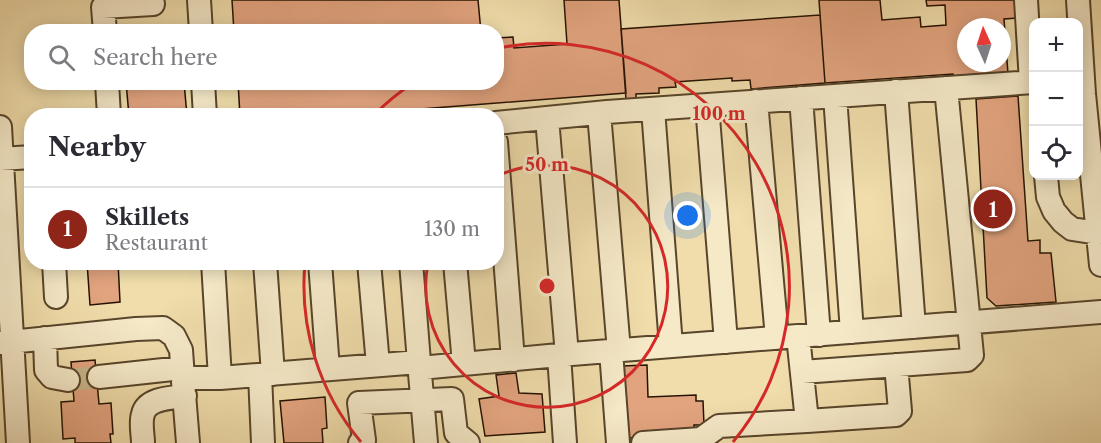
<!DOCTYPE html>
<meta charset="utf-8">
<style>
body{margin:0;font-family:"Libre Caslon Text",serif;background:#f2f2f3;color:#2b2b33}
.controls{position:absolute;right:18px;top:18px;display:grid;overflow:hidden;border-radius:12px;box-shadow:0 3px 15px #0003}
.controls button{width:54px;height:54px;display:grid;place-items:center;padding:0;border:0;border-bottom:2px solid #e1e1e2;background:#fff;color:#2b2b33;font:30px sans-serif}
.compass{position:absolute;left:957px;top:18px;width:54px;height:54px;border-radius:50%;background:#fff;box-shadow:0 3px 15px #0003;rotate:357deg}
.you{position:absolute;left:688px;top:216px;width:21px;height:21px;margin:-15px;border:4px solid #fff;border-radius:50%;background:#1a73e8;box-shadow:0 0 0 9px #1a73e833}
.badge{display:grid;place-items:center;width:39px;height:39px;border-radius:50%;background:#8f2418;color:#fff;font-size:20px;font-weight:700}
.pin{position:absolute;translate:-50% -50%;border:3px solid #fff;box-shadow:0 2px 6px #0006}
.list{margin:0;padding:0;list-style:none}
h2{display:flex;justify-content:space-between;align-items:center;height:78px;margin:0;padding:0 24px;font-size:26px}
h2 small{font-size:20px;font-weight:400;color:#7c7c81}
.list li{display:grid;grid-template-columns:39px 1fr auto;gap:18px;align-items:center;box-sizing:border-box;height:84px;padding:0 24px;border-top:2px solid #e1e1e2}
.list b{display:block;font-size:22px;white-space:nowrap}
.list p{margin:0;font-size:20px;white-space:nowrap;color:#7c7c81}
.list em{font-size:20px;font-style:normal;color:#7c7c81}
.icon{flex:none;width:33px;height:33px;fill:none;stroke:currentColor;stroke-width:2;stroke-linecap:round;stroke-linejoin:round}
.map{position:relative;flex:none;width:1101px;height:443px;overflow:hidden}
.search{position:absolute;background:#fff;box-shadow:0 3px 15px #0003;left:24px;top:24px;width:480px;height:66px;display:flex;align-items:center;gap:15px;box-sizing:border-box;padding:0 21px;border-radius:24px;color:#7c7c81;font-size:22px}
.panel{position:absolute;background:#fff;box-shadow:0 3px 15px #0003;left:24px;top:108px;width:480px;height:162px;border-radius:24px}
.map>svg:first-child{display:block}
.building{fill:#e2a47f;stroke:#251200;stroke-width:1.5;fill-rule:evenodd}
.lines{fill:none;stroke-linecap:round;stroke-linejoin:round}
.minor-tunnel{stroke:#c7b489;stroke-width:22;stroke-dasharray:22 11;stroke-linecap:butt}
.minor-casing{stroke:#58452b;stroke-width:26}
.minor{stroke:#f5e9c8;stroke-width:22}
.ring{fill:none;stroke:#d62828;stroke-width:3}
.centre{fill:#d62828;stroke:#f5e9c8;stroke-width:3}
.ring-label{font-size:18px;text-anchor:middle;font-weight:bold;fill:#d62828;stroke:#f5e9c8;stroke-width:6;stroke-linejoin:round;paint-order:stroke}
</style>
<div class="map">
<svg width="1101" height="443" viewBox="0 0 1101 443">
<rect width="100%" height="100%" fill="#f0ddab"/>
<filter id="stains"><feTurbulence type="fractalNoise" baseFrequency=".00333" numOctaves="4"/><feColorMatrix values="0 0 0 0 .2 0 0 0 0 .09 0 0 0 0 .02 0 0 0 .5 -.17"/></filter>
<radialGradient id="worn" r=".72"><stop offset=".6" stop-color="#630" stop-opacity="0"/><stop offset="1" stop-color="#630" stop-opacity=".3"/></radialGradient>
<path class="building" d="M232 0H478L481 32H234Z
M564 0H619L626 93 331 116H240L238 82H496V38L513 37 514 48 567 44Z
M819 0H880L882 20 920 17 921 27 946 25 945 5 927 6 926 0H1018L1019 18 1004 19 1008 74 954 78 953 74 825 83ZM966 27H1002V63H966Z
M820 15 825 83 751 89 750 80 732 81V78L675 82 676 87 659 88V93L636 94V99L626 100 621 29Z
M159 28V32H122V31Z
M126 82H184L187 116H129Z
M1018 96 1028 241 1040 240V253H1051L1056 302 996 306 987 298 976 99Z
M87 262H118L120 302 90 305Z
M95 360 99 404 111 403 113 434H110L111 443H75V438L63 439 61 402 74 401 71 362Z
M647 365 648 397 696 395V401H703L704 425H694L695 435 626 438 622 366Z
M516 373 519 393 542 394 545 432 485 436 479 399 499 396 496 375Z
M325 397 327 428 322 429 323 443H284L280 401Z"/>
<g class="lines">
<path class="minor-tunnel" d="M68 380 99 377"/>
<g class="minor-casing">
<path id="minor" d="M199 0 201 32
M1026 0 1031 82
M1078 0 1084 94 1101 265
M105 32 103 7 153 4
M107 82 109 116
M203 82 205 116
M896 91 914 327
M835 96 852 332
M801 98 819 335
M756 101 777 338
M707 105 726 342
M653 109 671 346
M599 113 619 351
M547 118 567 355
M496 123 607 112 1034 82
M0 127 18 443
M496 142 513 360
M0 159 32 157
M1046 176 1048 197 1054 211 1063 222 1072 229 1098 233
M54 262 56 297
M213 262 220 378
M265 262 273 374
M320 262 328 369
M369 262 378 365
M411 262 419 362
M455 262 464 364
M45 338 46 370 52 377 68 380
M0 343 136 329 163 328 174 336 181 350 183 378H220L419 362 426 443
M611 351 618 443
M420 368 559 355
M802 372 967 360 972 355 946 88
M260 375 263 443
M99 377 182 368
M183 382 188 443
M807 421 896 415 900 411 896 365
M143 443C143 434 140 423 143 414 147 398 171 398 185 396
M360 443 364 440 359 403 452 399 456 433 468 443
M565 443 559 355 1101 312
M643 443 701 439 719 426 807 421 798 336"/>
</g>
<use href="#minor" class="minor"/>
</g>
<g class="ring">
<path d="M497 176A121 121 0 1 1 428 263"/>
<path d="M361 442A243 243 0 0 1 305 263M375 114A243 243 0 0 1 413 83M499 48A243 243 0 0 1 733 442"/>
</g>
<circle cx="547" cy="286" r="9" class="centre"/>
<g class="ring-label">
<text x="719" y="120">100 m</text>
<text x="547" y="171">50 m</text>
</g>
<rect width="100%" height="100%" filter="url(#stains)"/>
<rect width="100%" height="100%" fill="url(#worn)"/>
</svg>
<div class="controls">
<button>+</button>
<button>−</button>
<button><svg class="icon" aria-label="locate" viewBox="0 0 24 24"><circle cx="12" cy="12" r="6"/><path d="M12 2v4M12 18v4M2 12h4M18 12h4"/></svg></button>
</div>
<svg class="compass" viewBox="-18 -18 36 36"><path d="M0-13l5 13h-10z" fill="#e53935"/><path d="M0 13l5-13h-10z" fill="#7c7c81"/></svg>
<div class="you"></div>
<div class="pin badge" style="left:993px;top:209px">1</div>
<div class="search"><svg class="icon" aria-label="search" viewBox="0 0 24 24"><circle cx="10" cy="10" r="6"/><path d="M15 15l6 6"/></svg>Search here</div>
<section class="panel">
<h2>Nearby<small></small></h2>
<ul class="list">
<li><span class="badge">1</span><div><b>Skillets</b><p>Restaurant</p></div><em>130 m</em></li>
</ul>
</section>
</div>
